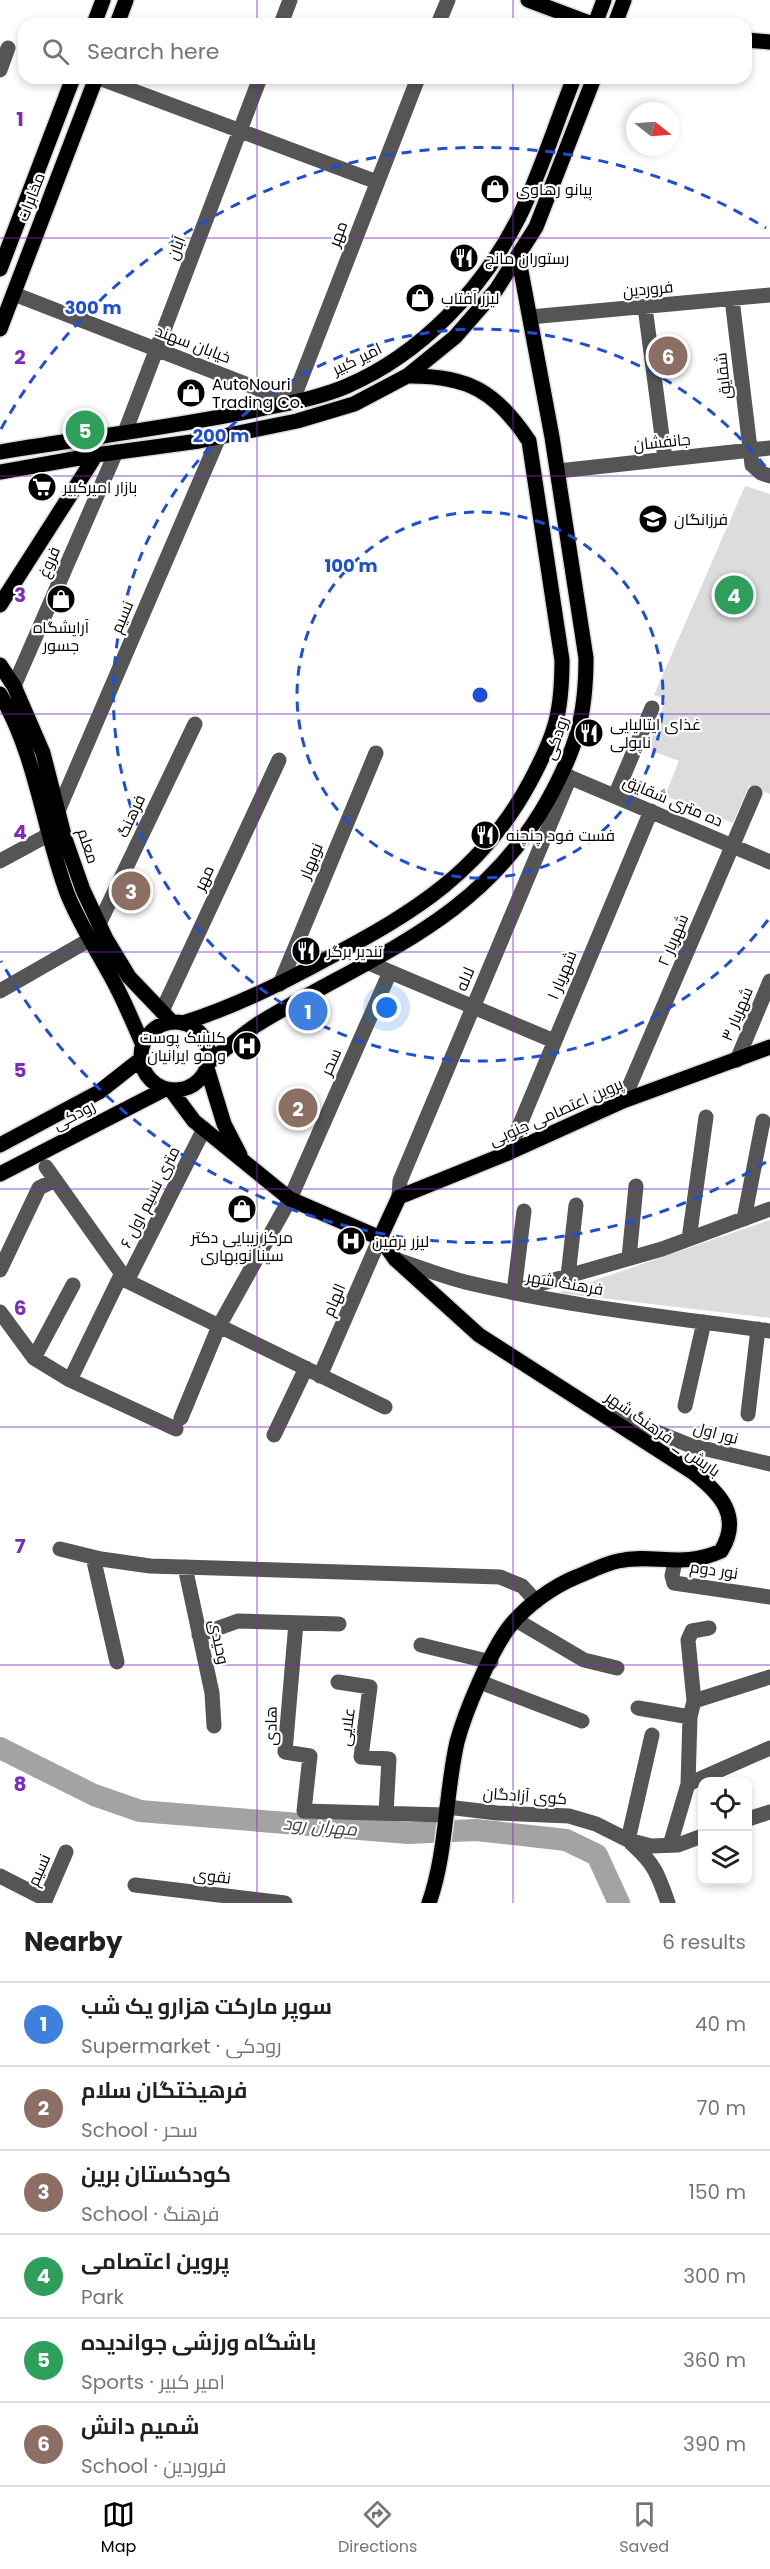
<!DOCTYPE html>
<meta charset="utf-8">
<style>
body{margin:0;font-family:Poppins,Cairo,sans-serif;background:#f2f2f2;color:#202124}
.controls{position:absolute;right:18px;bottom:18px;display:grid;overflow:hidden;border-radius:12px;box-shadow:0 3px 9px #0003}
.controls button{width:54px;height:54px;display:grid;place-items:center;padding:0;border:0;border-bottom:2px solid #e0e0e0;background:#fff;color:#202124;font:30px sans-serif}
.compass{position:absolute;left:626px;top:102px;width:54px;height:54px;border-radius:50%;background:#fff;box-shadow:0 3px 9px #0003;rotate:107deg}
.you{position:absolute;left:387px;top:1008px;width:21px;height:21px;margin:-15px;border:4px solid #fff;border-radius:50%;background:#1a73e8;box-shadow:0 0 0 9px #1a73e833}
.badge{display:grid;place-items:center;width:39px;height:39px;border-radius:50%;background:#000;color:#fff;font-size:20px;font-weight:700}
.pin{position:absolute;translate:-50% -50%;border:3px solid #fff;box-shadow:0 2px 6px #0006}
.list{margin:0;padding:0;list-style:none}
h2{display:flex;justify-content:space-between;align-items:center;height:78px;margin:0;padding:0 24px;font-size:26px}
h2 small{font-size:20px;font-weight:400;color:#757577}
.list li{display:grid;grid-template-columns:39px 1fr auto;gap:18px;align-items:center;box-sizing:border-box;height:84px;padding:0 24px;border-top:2px solid #e0e0e0}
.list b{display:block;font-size:22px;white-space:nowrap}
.list p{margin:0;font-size:20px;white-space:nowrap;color:#757577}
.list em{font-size:20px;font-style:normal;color:#757577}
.icon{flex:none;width:33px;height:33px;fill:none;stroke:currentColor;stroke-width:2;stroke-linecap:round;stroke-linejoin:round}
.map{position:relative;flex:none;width:770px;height:1903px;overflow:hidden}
.search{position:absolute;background:#fff;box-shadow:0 3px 9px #0003;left:18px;right:18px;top:18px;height:66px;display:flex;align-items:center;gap:15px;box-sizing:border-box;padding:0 21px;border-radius:18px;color:#757577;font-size:22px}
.sheet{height:582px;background:#fff}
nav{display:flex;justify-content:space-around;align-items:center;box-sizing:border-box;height:84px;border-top:2px solid #e0e0e0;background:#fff;font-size:16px;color:#757577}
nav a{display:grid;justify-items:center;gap:3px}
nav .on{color:#000}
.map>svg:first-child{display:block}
.green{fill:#dcdcdc}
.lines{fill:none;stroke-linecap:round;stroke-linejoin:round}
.river{stroke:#a3a3a3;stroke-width:22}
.major-casing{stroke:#dbdbdb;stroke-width:18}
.minor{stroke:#555;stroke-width:15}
.major{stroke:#000;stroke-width:15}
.grid{fill:none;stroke:#7b2cbf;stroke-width:1.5;stroke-opacity:0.55}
.ring{fill:none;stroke:#1d4ed8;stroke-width:3;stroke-dasharray:10 8}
.labels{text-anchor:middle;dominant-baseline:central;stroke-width:4.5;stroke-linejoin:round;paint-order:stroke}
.poi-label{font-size:16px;fill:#000;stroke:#fff;text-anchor:start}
.street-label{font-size:16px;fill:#000;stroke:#fff}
.water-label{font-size:18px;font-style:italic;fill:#444;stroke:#fff}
.grid-label{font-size:20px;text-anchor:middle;font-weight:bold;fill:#7b2cbf;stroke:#fff;stroke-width:4.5;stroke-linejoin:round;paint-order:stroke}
.centre{fill:#1d4ed8;stroke:#fff;stroke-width:3}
.ring-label{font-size:18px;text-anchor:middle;font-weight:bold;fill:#1d4ed8;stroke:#fff;stroke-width:4.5;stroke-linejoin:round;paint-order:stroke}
</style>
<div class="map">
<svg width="770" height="1903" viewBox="0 0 770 1903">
<rect width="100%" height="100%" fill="#fff"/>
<path class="green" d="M745 486 770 494V794L749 786 733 823 665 796 679 761 647 749 666 699 654 695Z
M770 1220V1318L558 1293Z"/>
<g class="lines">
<path class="river" d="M0 1748 94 1795 140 1811 408 1833 476 1830 566 1840 597 1855 619 1903"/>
<g class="major-casing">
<path id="major" d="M528 0 592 24
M94 24 103 0
M117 24 126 0
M595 24 604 0
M615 24 624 0
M746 40 770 42
M0 269 73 78
M0 329 96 78
M0 452C83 438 168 428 251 411 282 404 317 399 347 386 421 354 483 289 519 217 540 174 556 123 574 78
M0 472 96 455 199 441 297 421 354 404 407 376 455 337 496 290 536 227 594 78
M0 605 96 455
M0 665 14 686 43 753 65 839 83 890 106 939 129 977 172 1022
M0 694C36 754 43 828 67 893 80 926 100 955 116 986 126 1005 134 1025 143 1045
M141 1056a34 34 0 1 1 68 0a34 34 0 1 1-68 0Z
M183 1023C234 1007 281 984 328 958 415 912 482 871 530 782 555 735 562 714 562 660L529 441C496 391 467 375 407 376
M208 1063C225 1050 241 1035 258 1024 371 955 479 923 548 800 576 749 586 717 586 658L552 437 518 255
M207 1068 224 1124 240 1155
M171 1090 194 1121 290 1199 380 1238 395 1259 479 1335 694 1473C721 1494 742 1517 721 1551 682 1569 655 1553 618 1561 604 1564 589 1572 576 1577 552 1587 526 1606 510 1626 491 1650 465 1712 457 1742 445 1795 447 1852 429 1903
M0 1145 99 1092 141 1059
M0 1174 165 1089
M380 1238 399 1197 508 1153 623 1101 770 1047"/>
</g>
<path class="minor" d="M281 24 290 0
M438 24 448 0
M0 70 8 48
M99 78 377 182
M14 294 292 402
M732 299 752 465 761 473 770 476
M645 307 665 459
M530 317 770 295
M292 402 418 78
M125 432 260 78
M558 471 770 448
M14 686 116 452
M562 774 770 862
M615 796 652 708
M58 811 219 437
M0 861 48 835
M99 924 195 724
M369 963 554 1041
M280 984 376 753
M0 991 89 940
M162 1011 279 760
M737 1060 770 981
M623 1101 755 793
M508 1153 651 811
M46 1167 127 1281 385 1407
M399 1197 400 1181 570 777
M744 1219 763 1121
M689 1239 706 1117
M629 1258 636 1186
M395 1259C418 1267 442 1276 465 1282 565 1306 668 1317 770 1331
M0 1270 39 1188 55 1180
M568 1276 576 1205
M127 1281 204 1129
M519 1290 662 1249 770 1209
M514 1292 524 1211
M0 1312 34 1358 70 1380 176 1429
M34 1358 73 1285
M320 1376 380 1238
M70 1380 122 1273
M685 1406 704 1322
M602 1410 689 1445 770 1464
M748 1414 758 1329
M181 1418 219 1326 290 1199 390 972
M274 1435 306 1368
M60 1549 101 1559 150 1566 500 1577 522 1586 536 1601
M93 1557 117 1662
M675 1561 672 1576 674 1583 770 1597
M185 1567 212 1693 214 1726
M516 1620 584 1660 617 1668
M296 1623 285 1752 310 1756 304 1811 445 1815
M199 1635 238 1621 339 1624
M421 1645 491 1662
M338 1682 370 1687 361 1757 389 1759 386 1813
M480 1682 582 1721
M694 1701 770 1677
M638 1708 690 1717
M688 1784 690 1717 694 1701 688 1640 692 1631 709 1628
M447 1807 497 1813 569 1816 596 1824 628 1840 651 1846 678 1845 702 1836
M748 1819 770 1812
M628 1840 652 1735
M631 1843C654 1863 658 1874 668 1903
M670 1845 688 1784 770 1748
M0 1876 45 1899
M135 1885 285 1903
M44 1903 66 1852"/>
<use href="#major" class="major"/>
</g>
<path class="grid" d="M257 0V24M513 0V24M257 78V1903M513 78V1903M0 238H770M0 476H770M0 714H770M0 952H770M0 1189H770M0 1427H770M0 1665H770"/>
<g class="ring">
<circle cx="480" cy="695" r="183"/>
<path d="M768 920A366 366 0 1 1 768 470"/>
<path d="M766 1162A548 548 0 0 1 1 961M1 429A548 548 0 0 1 766 228"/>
</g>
<defs>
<g id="shop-disc" transform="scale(1.5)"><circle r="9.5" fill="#000" stroke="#fff"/><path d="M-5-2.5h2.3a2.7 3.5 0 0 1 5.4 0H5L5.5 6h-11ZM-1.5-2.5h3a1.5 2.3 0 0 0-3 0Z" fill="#fff"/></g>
<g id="restaurant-disc" transform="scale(1.5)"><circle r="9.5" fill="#000" stroke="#fff"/><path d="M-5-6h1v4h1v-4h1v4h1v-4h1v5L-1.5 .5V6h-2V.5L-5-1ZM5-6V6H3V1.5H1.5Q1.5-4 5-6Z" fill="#fff"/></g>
<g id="supermarket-disc" transform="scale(1.5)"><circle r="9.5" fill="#000" stroke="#fff"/><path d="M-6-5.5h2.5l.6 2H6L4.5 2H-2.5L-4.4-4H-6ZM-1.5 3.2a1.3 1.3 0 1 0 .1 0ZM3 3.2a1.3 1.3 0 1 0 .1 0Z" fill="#fff"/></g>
<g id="school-disc" transform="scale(1.5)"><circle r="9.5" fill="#000" stroke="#fff"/><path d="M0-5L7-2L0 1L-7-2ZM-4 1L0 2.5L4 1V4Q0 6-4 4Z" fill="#fff"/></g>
<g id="hospital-disc" transform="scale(1.5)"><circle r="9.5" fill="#000" stroke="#fff"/><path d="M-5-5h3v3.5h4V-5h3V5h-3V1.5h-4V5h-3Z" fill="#fff"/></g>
</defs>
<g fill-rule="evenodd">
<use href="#shop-disc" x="495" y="189"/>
<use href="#restaurant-disc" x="464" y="258"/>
<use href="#shop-disc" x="420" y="298"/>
<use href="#shop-disc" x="191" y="393"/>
<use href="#supermarket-disc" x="42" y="487"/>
<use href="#school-disc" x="653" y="519"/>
<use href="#shop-disc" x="61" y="599"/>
<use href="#restaurant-disc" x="589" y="733"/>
<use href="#restaurant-disc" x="485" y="835"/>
<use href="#restaurant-disc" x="306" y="951"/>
<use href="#hospital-disc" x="247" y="1046"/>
<use href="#shop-disc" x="242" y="1209"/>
<use href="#hospital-disc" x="351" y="1241"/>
</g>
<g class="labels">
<g class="poi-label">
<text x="516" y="189">پیانو رهاوی</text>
<text x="485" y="258">رستوران مانچ</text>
<text x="441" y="298">لیزر آفتاب</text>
<text x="212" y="384">AutoNouri<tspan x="212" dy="18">Trading Co.</tspan></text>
<text x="63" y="487">بازار امیرکبیر</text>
<text x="674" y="519">فرزانگان</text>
<text x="61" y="627" text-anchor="middle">آرایشگاه<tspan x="61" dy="18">جسور</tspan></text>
<text x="610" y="724">غذای ایتالیایی<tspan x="610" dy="18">ناپولی</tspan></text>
<text x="506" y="835">فست فود چنچنه</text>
<text x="327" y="951">تندیر برگر</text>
<text x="226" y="1037" text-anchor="end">کلینیک پوست<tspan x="226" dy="18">و مو ایرانیان</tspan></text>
<text x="242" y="1237" text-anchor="middle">مرکز زیبایی دکتر<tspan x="242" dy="18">سینا نوبهاری</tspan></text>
<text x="372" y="1241">لیزر برفین</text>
</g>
<g class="street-label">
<text transform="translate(31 197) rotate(-69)">مخابرات</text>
<text transform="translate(338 234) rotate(-69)">مهر</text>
<text transform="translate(176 248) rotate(-69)">آبان</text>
<text transform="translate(648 289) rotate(-5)">فروردین</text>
<text transform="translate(193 344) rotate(21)">خیابان سهند</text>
<text transform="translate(357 359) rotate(-26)">امیر کبیر</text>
<text transform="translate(723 376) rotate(-96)">شقایق</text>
<text transform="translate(662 442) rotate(-6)">جانفشان</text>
<text transform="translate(49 562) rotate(-66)">فروغ</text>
<text transform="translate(122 617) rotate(-67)">نسیم</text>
<text transform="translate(556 738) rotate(-71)">رودکى</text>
<text transform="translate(673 801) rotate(23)">ده متری شقایق</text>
<text transform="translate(131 816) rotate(-65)">فرهنگ</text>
<text transform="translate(88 846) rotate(72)">معلم</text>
<text transform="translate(311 861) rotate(-68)">نوبهار</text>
<text transform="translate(204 878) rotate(-65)">مهر</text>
<text transform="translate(673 940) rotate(-67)">شهریار ۲</text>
<text transform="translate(562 975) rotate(-67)">شهریار ۱</text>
<text transform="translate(465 979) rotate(-67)">لاله</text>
<text transform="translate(737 1014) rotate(-67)">شهریار ۳</text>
<text transform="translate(331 1062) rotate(-66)">سحر</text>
<text transform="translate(556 1112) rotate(-24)">پروین اعتصامی جنوبی</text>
<text transform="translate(74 1115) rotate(-28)">رودکی</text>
<text transform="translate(150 1197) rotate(-63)">۶ متری نسیم اول</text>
<text transform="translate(565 1283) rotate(10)">فرهنگ شهر</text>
<text transform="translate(334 1300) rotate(-67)">الهام</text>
<text transform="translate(716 1433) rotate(15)">نور اول</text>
<text transform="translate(663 1434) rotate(35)">باریش _ فرهنگ شهر</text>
<text transform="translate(714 1570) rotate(8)">نور دوم</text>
<text transform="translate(219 1642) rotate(78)">وحیدی</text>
<text transform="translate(271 1726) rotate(-89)">هادی</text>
<text transform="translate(347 1727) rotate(-83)">علایی</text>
<text transform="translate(525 1796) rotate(4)">کوی آزادگان</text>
<text transform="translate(39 1870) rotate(-66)">نسیم</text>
<text transform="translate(212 1876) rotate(7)">نقوی</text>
</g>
<g class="water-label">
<text transform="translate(320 1826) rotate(5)">مهران رود</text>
</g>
</g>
<g class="grid-label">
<text x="20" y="126">1</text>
<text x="20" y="364">2</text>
<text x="20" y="602">3</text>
<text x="20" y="839">4</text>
<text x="20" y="1077">5</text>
<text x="20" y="1315">6</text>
<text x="20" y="1553">7</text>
<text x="20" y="1791">8</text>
</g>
<circle cx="480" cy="695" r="9" class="centre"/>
<g class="ring-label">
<text x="93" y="314">300 m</text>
<text x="221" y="442">200 m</text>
<text x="351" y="572">100 m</text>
</g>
</svg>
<div class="controls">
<button><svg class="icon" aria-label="locate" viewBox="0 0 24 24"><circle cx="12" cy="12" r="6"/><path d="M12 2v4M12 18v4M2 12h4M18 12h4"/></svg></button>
<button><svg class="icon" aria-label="layers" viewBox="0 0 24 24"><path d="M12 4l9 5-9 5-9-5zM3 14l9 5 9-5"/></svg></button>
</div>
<svg class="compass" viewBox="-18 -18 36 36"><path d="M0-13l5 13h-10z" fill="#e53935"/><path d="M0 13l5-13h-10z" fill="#757577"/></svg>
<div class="you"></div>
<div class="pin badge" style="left:308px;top:1011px;background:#3f7fe0">1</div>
<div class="pin badge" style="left:298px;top:1108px;background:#8d6e63">2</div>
<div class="pin badge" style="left:131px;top:891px;background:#8d6e63">3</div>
<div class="pin badge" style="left:734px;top:595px;background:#2e9e5b">4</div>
<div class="pin badge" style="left:85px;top:430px;background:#2e9e5b">5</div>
<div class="pin badge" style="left:668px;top:356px;background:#8d6e63">6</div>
<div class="search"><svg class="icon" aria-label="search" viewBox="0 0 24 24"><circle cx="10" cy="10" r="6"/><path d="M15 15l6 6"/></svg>Search here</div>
</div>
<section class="sheet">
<h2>Nearby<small>6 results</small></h2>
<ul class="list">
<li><span class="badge" style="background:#3f7fe0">1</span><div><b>سوپر مارکت هزارو یک شب</b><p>Supermarket · رودکى</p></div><em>40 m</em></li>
<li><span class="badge" style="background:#8d6e63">2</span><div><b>فرهیختگان سلام</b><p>School · سحر</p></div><em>70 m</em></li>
<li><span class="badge" style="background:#8d6e63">3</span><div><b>کودکستان برین</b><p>School · فرهنگ</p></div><em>150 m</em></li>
<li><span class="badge" style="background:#2e9e5b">4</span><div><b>پروین اعتصامى</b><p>Park</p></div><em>300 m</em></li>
<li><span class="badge" style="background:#2e9e5b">5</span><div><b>باشگاه ورزشی جواندیده</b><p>Sports · امیر کبیر</p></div><em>360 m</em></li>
<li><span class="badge" style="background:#8d6e63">6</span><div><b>شمیم دانش</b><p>School · فروردین</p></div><em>390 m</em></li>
</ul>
</section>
<nav>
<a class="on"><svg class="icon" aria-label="map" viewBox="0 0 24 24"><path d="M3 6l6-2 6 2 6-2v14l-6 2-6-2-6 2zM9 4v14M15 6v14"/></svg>Map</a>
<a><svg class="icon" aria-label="directions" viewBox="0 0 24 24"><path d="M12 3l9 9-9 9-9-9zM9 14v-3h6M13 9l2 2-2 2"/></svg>Directions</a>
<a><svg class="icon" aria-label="saved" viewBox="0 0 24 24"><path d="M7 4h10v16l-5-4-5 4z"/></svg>Saved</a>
</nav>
